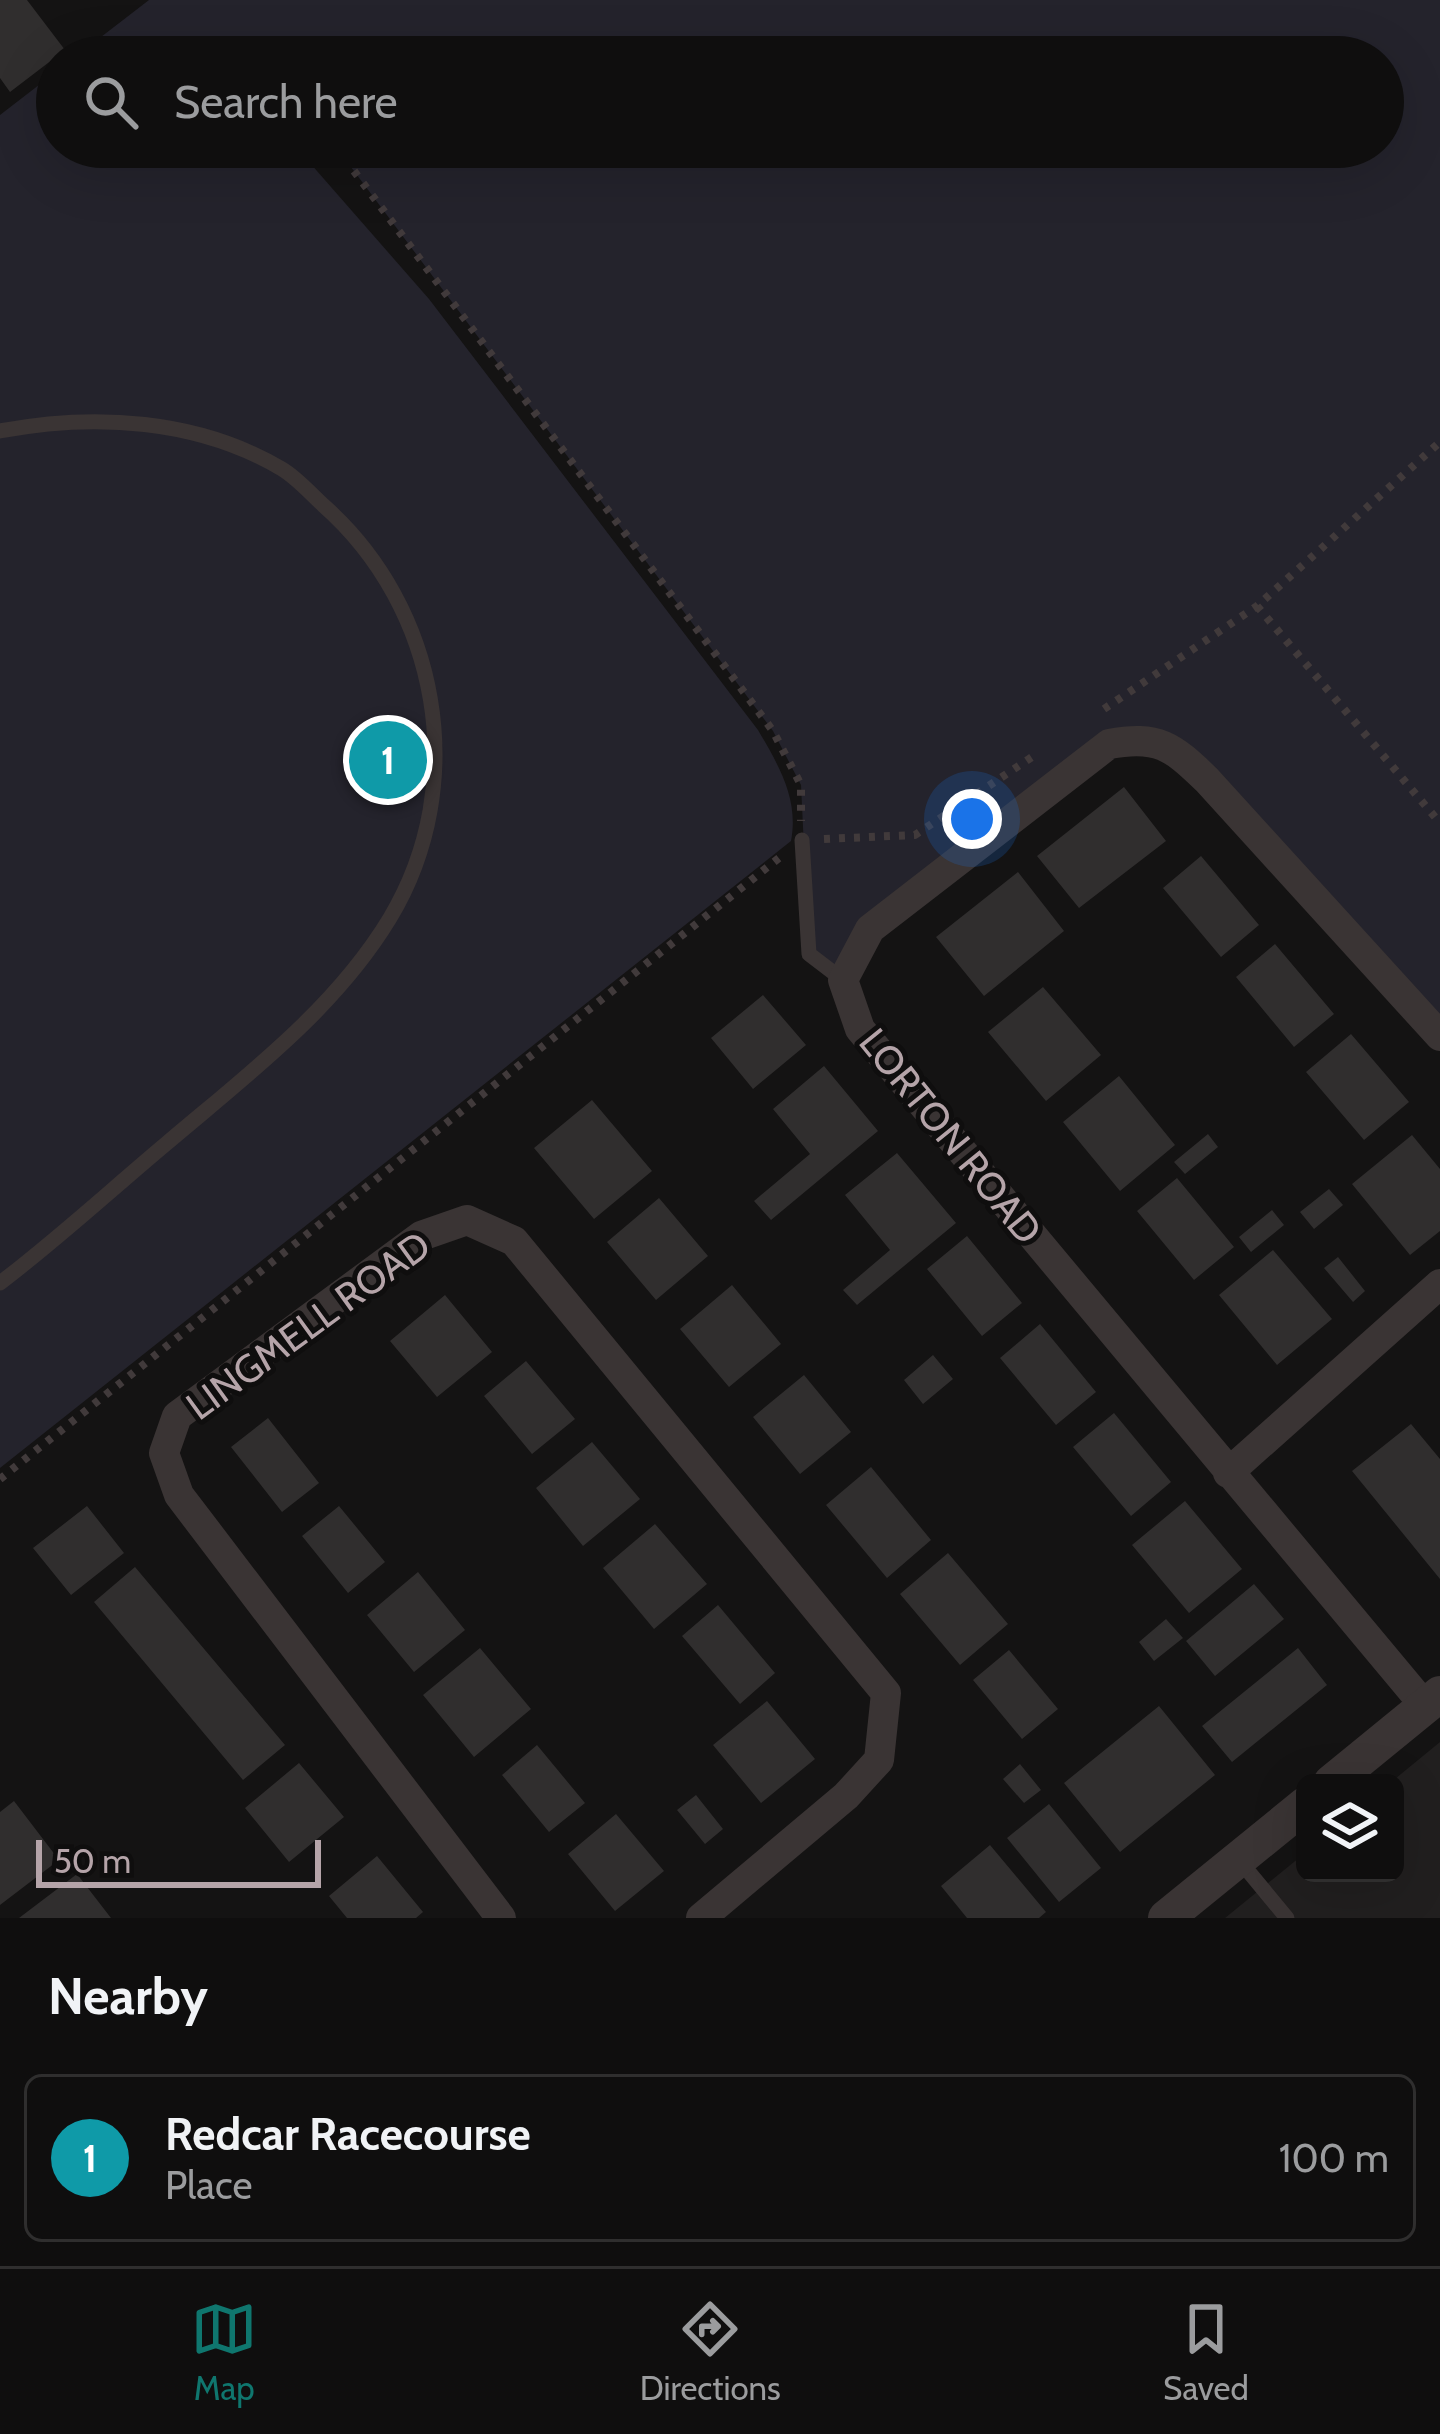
<!DOCTYPE html>
<style>
body{margin:0;font-family:Cabin,sans-serif;background:#1d1c1c;color:#f1f3f6}
.controls{position:absolute;right:36px;bottom:36px;display:grid;overflow:hidden;border-radius:18px;box-shadow:0 12px 48px #0002}
.controls button{width:108px;height:108px;display:grid;place-items:center;padding:0;border:0;border-bottom:3px solid #2f2e2e;background:#0f0e0e;color:#f1f3f6;font:60px sans-serif}
.scale{position:absolute;left:36px;bottom:30px;width:285px;box-sizing:border-box;padding-left:12px;border:6px solid #b5a4a9;border-top:0;font-size:33px;line-height:42px;white-space:nowrap;color:#b5a4a9;-webkit-text-stroke:9px #0f0e0e;paint-order:stroke}
.you{position:absolute;left:972px;top:819px;width:42px;height:42px;margin:-30px;border:9px solid #fff;border-radius:50%;background:#1a73e8;box-shadow:0 0 0 18px #1a73e833}
.badge{display:grid;place-items:center;width:78px;height:78px;border-radius:50%;background:#0f766e;color:#fff;font-size:39px;font-weight:700}
.pin{position:absolute;translate:-50% -50%;border:6px solid #fff;box-shadow:0 3px 12px #0006}
.list{margin:0;padding:0;list-style:none}
h2{display:flex;justify-content:space-between;align-items:center;height:156px;margin:0;padding:0 48px;font-size:51px}
h2 small{font-size:39px;font-weight:400;color:#9b9c9e}
.list li{display:grid;grid-template-columns:78px 1fr auto;gap:36px;align-items:center;box-sizing:border-box;height:168px;margin:0 24px 24px;padding:0 24px;border:3px solid #2f2e2e;border-radius:18px}
.list b{display:block;font-size:45px;white-space:nowrap}
.list p{margin:0;font-size:39px;white-space:nowrap;color:#9b9c9e}
.list em{font-size:39px;font-style:normal;color:#9b9c9e}
.icon{flex:none;width:66px;height:66px;fill:none;stroke:currentColor;stroke-width:2;stroke-linecap:round;stroke-linejoin:round}
.map{position:relative;flex:none;width:1440px;height:1918px;overflow:hidden}
.search{position:absolute;background:#0f0e0e;box-shadow:0 12px 48px #0002;left:36px;right:36px;top:36px;height:132px;display:flex;align-items:center;gap:30px;box-sizing:border-box;padding:0 42px;border-radius:66px;color:#9b9c9e;font-size:45px}
.sheet{height:348px;background:#0f0e0e}
nav{display:flex;justify-content:space-around;align-items:center;box-sizing:border-box;height:168px;border-top:3px solid #2f2e2e;background:#0f0e0e;font-size:33px;color:#9b9c9e}
nav a{display:grid;justify-items:center;gap:6px}
nav .on{color:#0f766e}
.map>svg:first-child{display:block}
.built{fill:#211f1f}
.green{fill:#24232c}
.building{fill:#302e2e}
.lines{fill:none;stroke-linecap:round;stroke-linejoin:round}
.path{stroke:#413a3b;stroke-width:8;stroke-dasharray:6 9;stroke-linecap:butt}
.service{stroke:#3a3434;stroke-width:15}
.minor{stroke:#3a3434;stroke-width:30}
.tertiary{stroke:#3a3434;stroke-width:36}
.labels{text-anchor:middle;dominant-baseline:central;stroke-width:10;stroke-linejoin:round;paint-order:stroke}
.street-label{font-size:39px;fill:#b5a4a9;stroke:#0f0e0e}
</style>
<div class="map">
<svg width="1440" height="1918" viewBox="0 0 1440 1918">
<rect width="100%" height="100%" fill="#141313"/>
<path class="built" d="M1440 1742V1918H1225L1305 1853V1873H1395V1783H1390Z"/>
<path class="green" d="M149 0H1440V1036L1145 737 870 929 843 980 809 954 801 785 773 731 336 147H1383V57H75Z
M57 71V147H296L429 299 758 730C779 766 799 799 791 841L0 1468V115Z"/>
<path class="building" d="M0 0H27L65 50 10 92 0 78Z
M1124 787 1166 841 1079 908 1037 856Z
M1201 856 1259 925 1221 957 1163 888Z
M1018 872 1064 931 984 996 936 937Z
M1275 944 1334 1014 1294 1047 1236 977Z
M1043 987 1101 1055 1046 1101 988 1032Z
M763 995 806 1045 753 1089 711 1038Z
M1351 1034 1409 1102 1364 1140 1306 1072Z
M824 1066 878 1131 771 1220 754 1201 810 1154 773 1109Z
M1119 1076 1175 1145 1120 1191 1063 1122Z
M592 1100 652 1171 594 1219 534 1148Z
M1208 1134 1218 1147 1185 1174 1174 1162Z
M1412 1135 1440 1169V1231L1410 1255 1352 1184Z
M897 1153 956 1223 857 1305 843 1290 890 1250 845 1195Z
M1177 1178 1234 1247 1194 1280 1137 1211Z
M1329 1189 1343 1205 1314 1229 1300 1212Z
M659 1198 708 1256 656 1300 607 1242Z
M1272 1210 1284 1225 1251 1252 1239 1237Z
M967 1236 1022 1303 982 1336 927 1269Z
M1273 1250 1332 1319 1277 1365 1219 1295Z
M1338 1257 1365 1291 1353 1302 1324 1268Z
M732 1285 781 1344 729 1387 680 1329Z
M445 1295 492 1352 437 1397 390 1341Z
M1040 1324 1096 1392 1056 1425 1000 1358Z
M933 1355 953 1379 923 1404 904 1380Z
M526 1361 575 1419 532 1454 484 1396Z
M804 1375 851 1432 800 1474 753 1417Z
M1114 1413 1171 1482 1131 1516 1073 1447Z
M268 1418 319 1483 282 1512 231 1447Z
M1411 1424 1440 1459V1579L1352 1471Z
M592 1442 640 1499 583 1546 536 1488Z
M871 1467 931 1540 887 1578 826 1505Z
M1185 1501 1242 1569 1189 1613 1132 1545Z
M87 1506 124 1553 71 1595 33 1548Z
M339 1506 385 1562 348 1593 302 1536Z
M655 1524 707 1584 654 1629 603 1568Z
M948 1553 1008 1624 960 1665 900 1594Z
M135 1567 285 1745 243 1780 94 1602Z
M418 1572 465 1630 414 1672 367 1615Z
M1254 1584 1284 1619 1215 1676 1186 1641Z
M718 1605 775 1673 740 1704 682 1636Z
M1166 1619 1183 1638 1154 1661 1139 1642Z
M480 1648 531 1709 474 1757 423 1695Z
M1298 1648 1327 1685 1232 1762 1202 1726Z
M1009 1650 1058 1709 1022 1739 973 1680Z
M767 1701 815 1759 761 1803 713 1745Z
M1159 1706 1215 1775 1120 1852 1064 1783Z
M537 1745 585 1803 549 1832 502 1775Z
M299 1763 344 1817 289 1862 245 1808Z
M1020 1764 1041 1790 1024 1803 1003 1779Z
M696 1795 723 1829 705 1844 677 1810Z
M14 1801 59 1860 0 1905V1812Z
M1049 1804 1101 1868 1059 1902 1007 1838Z
M616 1814 664 1871 615 1911 568 1854Z
M990 1845 1046 1912 1039 1918H967L941 1886Z
M377 1856 423 1912 416 1918H347L329 1896Z
M77 1874 111 1918H19Z"/>
<g class="lines">
<path class="path" d="M336 147 773 731 801 785V821
M1257 606 1440 823
M1104 709 1257 606 1440 442
M824 839 915 835 1032 757
M0 1479 779 858"/>
<path class="service" d="M0 431C94 413 198 419 282 469 297 478 310 493 323 505 439 607 471 783 390 918 335 1009 247 1075 167 1143 112 1189 58 1239 0 1283
M802 840 809 954 843 980
M1239 1860 1287 1918"/>
<path class="minor" d="M1228 1473 1440 1284
M1425 1706 860 1029 843 980 870 929 1109 744C1158 735 1172 746 1207 780L1440 1036
M501 1918 179 1495 164 1453 177 1416 421 1236 467 1220 514 1241 886 1693 879 1760 846 1796 701 1918"/>
<path class="tertiary" d="M1331 1783 1440 1694
M1166 1918 1305 1805"/>
</g>
<g class="labels">
<g class="street-label">
<text transform="translate(951 1136) rotate(51)">LORTON ROAD</text>
<text transform="translate(308 1325) rotate(-36)">LINGMELL ROAD</text>
</g>
</g>
</svg>
<div class="controls">
<button><svg class="icon" aria-label="layers" viewBox="0 0 24 24"><path d="M12 4l9 5-9 5-9-5zM3 14l9 5 9-5"/></svg></button>
</div>
<div class="scale">50 m</div>
<div class="you"></div>
<div class="pin badge" style="left:388px;top:760px;background:#0f9aa8">1</div>
<div class="search"><svg class="icon" aria-label="search" viewBox="0 0 24 24"><circle cx="10" cy="10" r="6"/><path d="M15 15l6 6"/></svg>Search here</div>
</div>
<section class="sheet">
<h2>Nearby<small></small></h2>
<ul class="list">
<li><span class="badge" style="background:#0f9aa8">1</span><div><b>Redcar Racecourse</b><p>Place</p></div><em>100 m</em></li>
</ul>
</section>
<nav>
<a class="on"><svg class="icon" aria-label="map" viewBox="0 0 24 24"><path d="M3 6l6-2 6 2 6-2v14l-6 2-6-2-6 2zM9 4v14M15 6v14"/></svg>Map</a>
<a><svg class="icon" aria-label="directions" viewBox="0 0 24 24"><path d="M12 3l9 9-9 9-9-9zM9 14v-3h6M13 9l2 2-2 2"/></svg>Directions</a>
<a><svg class="icon" aria-label="saved" viewBox="0 0 24 24"><path d="M7 4h10v16l-5-4-5 4z"/></svg>Saved</a>
</nav>
